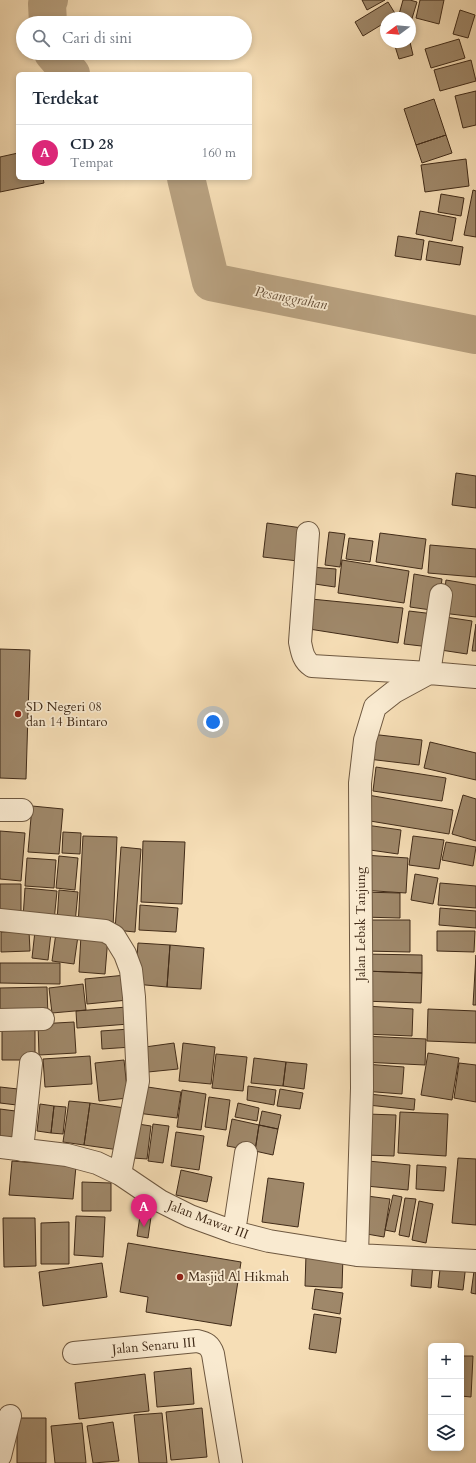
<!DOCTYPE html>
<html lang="id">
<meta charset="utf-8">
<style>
body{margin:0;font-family:Cardo,serif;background:#f2f2f3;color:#1f2937}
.controls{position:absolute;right:12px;bottom:12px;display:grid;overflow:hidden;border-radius:6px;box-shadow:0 2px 6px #0003}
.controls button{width:36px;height:36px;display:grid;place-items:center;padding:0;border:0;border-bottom:1px solid #e0e1e3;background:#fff;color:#1f2937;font:20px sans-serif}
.compass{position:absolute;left:380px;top:12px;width:36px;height:36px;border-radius:50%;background:#fff;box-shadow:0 2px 6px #0003;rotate:254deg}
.you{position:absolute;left:213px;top:722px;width:14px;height:14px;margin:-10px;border:3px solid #fff;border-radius:50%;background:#1a73e8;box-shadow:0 0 0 6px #1a73e833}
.badge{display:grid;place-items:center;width:26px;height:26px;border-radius:50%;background:#db2777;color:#fff;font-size:13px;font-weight:700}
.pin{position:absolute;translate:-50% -33px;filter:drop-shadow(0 1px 2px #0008)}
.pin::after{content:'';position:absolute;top:21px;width:14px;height:12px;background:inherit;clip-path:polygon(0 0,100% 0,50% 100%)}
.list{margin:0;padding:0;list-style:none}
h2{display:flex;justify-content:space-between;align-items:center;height:52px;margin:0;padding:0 16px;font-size:17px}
h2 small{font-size:13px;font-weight:400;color:#747a83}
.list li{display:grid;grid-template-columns:26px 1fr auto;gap:12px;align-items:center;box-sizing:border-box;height:56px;padding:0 16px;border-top:1px solid #e0e1e3}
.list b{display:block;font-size:15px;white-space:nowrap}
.list p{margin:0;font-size:13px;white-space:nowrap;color:#747a83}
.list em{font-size:13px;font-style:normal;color:#747a83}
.icon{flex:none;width:22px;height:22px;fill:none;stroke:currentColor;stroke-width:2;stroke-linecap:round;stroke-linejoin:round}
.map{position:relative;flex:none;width:476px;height:1463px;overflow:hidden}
.search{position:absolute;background:#fff;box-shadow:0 2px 6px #0003;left:16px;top:16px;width:236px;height:44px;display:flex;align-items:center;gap:10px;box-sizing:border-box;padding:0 14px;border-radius:22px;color:#747a83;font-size:15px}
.panel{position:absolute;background:#fff;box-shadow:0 2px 6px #0003;left:16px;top:72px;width:236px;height:108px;border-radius:6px}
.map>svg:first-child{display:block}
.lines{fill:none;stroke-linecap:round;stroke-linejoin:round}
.river{stroke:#b8a180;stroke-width:38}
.building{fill:#9f886a;stroke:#412b18}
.minor-casing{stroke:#6e5840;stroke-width:24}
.minor{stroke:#f9ead0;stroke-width:22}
.poi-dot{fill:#8f2418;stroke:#f9ead0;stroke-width:1.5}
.labels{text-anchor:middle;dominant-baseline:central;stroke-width:3.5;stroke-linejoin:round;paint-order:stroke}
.poi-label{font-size:13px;fill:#412b18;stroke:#f9ead0;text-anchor:start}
.street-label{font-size:13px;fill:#412b18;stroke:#f9ead0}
.water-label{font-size:14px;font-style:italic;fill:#654e37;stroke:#f9ead0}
</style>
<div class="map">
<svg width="476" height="1463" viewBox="0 0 476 1463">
<rect width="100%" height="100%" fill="#f6deb6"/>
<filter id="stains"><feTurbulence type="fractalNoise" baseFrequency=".005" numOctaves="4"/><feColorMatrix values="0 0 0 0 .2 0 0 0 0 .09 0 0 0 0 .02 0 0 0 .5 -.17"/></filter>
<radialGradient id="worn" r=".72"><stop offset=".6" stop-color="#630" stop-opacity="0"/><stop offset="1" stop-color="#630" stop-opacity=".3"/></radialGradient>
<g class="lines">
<path class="river" d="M48 23 47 4 49 0
M53 53 71 74
M186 178 211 282 476 335"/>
</g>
<path class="building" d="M362 0H385L367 10Z
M403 0H410L417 2 410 25V18H398Z
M420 0H444L439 24 416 18Z
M388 2 396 15 392 18H386V22L363 36 355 22Z
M460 10 475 15 468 38 453 34Z
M459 39 465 58 431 68 425 49Z
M398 42H410L413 55 399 59 394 43Z
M471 60 476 81 440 91 434 70Z
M476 91V125L463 128 455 96Z
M434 99 446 135 416 145 404 109Z
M446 135 452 153 422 163 416 145Z
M18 153V178H43L44 183 0 192V157Z
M466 159 469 186 425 192 421 165Z
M473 190 476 191V237L464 235Z
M441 194 464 198 461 216 438 212Z
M420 211 456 218 452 241 416 234Z
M398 236 424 240 421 260 395 256Z
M429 241 463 247 460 265 426 260Z
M456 473 476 476V508L452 505Z
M267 523 302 528 298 561 263 557Z
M329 532 345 534 340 567 325 565Z
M380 533 426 539 422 569 376 562Z
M349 538 373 541 370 562 346 559Z
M430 545 476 549V577L428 573Z
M342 560 409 571 404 603 338 593Z
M310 567 336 569 335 587 308 583Z
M414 574 442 579 438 611 410 607Z
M446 580 476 585V617L442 613Z
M311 599 403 608 398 643 309 629Z
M409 611 434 614 430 647 404 644Z
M439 616 472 621 467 654 434 649Z
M476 624V651H472Z
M0 649 30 650 26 779 0 778Z
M371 734 422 740 419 765 368 759Z
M430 742 476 753V780L424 768Z
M376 767 446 778 442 801 373 791Z
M368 795 453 810 449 834 364 820Z
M463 795 476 799V841L452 834Z
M32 806 63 809 59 854 28 852Z
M366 825 401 830 398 854 363 849Z
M0 831 25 833 21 881 0 879Z
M63 832 81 833 80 854 62 853Z
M83 836 117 837 113 927 78 926Z
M413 836 444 840 439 869 409 865Z
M143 841 185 842 182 904 141 902Z
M446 842 476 847 473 866 442 860Z
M121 847 141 849 135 932 115 930Z
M364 855 408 858 406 893 361 890Z
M59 856 78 858 75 890 56 888Z
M27 858 56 860 54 888 25 886Z
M415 874 438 878 433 904 411 900Z
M440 883 476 886V908L438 905Z
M0 884H21V918H0Z
M25 888 57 891 54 921 23 918Z
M59 890 78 892 75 923 57 921Z
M362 892 400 893V918L361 917Z
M140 905 178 908 176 932 139 930Z
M440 908 476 911V928L439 925Z
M364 920H410V952L364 951Z
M29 931 30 951 1 952V932Z
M35 931 51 933 48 960 32 958Z
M437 931H475L474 952 437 951Z
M56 933 78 936 74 964 52 961Z
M81 935 108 937 105 974 79 972Z
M138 943 170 945 167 987 135 984Z
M170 945 204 948 201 989 167 987Z
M363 954 422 955V973L363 971Z
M476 955V1005H473Z
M0 963H60V984L0 983Z
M363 971 422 973 421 1003 362 1001Z
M126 975 128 1000 87 1004 85 979Z
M83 984 86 1010 52 1013 49 988Z
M47 987 48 1017 0 1018V988Z
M366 1006 413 1009 412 1036 365 1034Z
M127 1007 129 1024 77 1028 76 1011Z
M428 1009 476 1011V1043L427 1041Z
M2 1022H35V1060H2Z
M74 1022 76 1053 39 1055 38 1024Z
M130 1029 132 1047 102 1049 101 1031Z
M363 1036 426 1039 425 1065 362 1062Z
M174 1043 178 1069 148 1072 145 1047Z
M183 1043 215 1047 211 1084 179 1081Z
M428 1053 459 1058 452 1100 421 1095Z
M216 1054 247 1057 243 1091 212 1088Z
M90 1056 92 1084 45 1087 43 1059Z
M254 1058 286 1062 283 1086 251 1083Z
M124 1060 128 1098 99 1101 95 1063Z
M286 1062 307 1064 304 1089 283 1086Z
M459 1063 476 1065V1102L454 1098Z
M365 1064 404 1067 402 1094 363 1091Z
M141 1086 181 1092 177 1118 137 1113Z
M248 1086 276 1090 274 1105 247 1100Z
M0 1087 27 1090 25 1106 0 1103Z
M280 1089 303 1093 300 1109 277 1106Z
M182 1090 206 1094 201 1130 177 1127Z
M369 1094 415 1099 414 1110 368 1105Z
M209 1097 230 1100 226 1130 205 1127Z
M69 1101 90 1103 84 1145 63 1142Z
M90 1103 125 1108 119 1150 84 1145Z
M238 1103 259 1108 257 1121 235 1117Z
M40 1104 54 1106 51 1133 37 1131Z
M54 1106 66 1107 63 1134 51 1133Z
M0 1109 23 1112 21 1138 0 1136Z
M262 1111 281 1115 278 1129 259 1125Z
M400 1112 448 1114 446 1156 398 1153Z
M367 1114 396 1115 394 1156 366 1155Z
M232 1119 259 1125 255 1151 227 1146Z
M138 1124 151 1126 147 1159 133 1158Z
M153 1124 169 1126 163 1163 148 1161Z
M259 1125 278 1129 273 1155 255 1151Z
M176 1132 204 1136 199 1170 171 1166Z
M458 1158 476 1159V1225L452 1223Z
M12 1161 76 1166 73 1199 9 1195Z
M368 1161 410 1165 408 1190 366 1186Z
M417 1165 446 1167 444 1191 416 1189Z
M181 1170 212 1177 207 1202 176 1195Z
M268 1178 304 1183 298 1227 262 1222Z
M82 1182 111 1183V1211H82Z
M393 1195 402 1197 395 1232 385 1230Z
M367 1196 390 1199 384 1237 361 1233Z
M405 1198 416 1199 409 1237 399 1235Z
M419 1201 433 1204 426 1243 412 1240Z
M76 1216 105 1217 103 1257 74 1255Z
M140 1216 151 1217 148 1238 137 1236Z
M3 1218H35L36 1266 4 1267Z
M69 1222V1264H41V1223Z
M128 1243 241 1262 231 1326 146 1312 148 1297 120 1292Z
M306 1254 343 1256 342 1288 305 1286Z
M413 1261 433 1263 431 1288 411 1286Z
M441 1261 466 1264 463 1290 438 1287Z
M102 1263 107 1297 43 1306 39 1272Z
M475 1264H476V1294L471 1293Z
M315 1289 343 1293 340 1314 312 1309Z
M314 1314 341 1318 336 1353 309 1349Z
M461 1356H473L471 1397 461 1396Z
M191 1368 194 1404 157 1407 154 1372Z
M145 1374 149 1411 79 1419 75 1383Z
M202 1408 207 1457 171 1460 166 1412Z
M162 1413 167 1463H139L134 1415Z
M17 1418H46V1463H17Z
M113 1422 119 1461 93 1463 87 1426Z
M82 1423 86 1463H55L51 1426Z"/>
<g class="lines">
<g class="minor-casing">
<path id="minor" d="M308 533 300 642C302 652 303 660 312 666L429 673 476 677
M429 673 441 595
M0 810H22
M0 920 105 931 114 936 125 954 131 970 134 997 138 1081 120 1174
M0 1020 43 1019
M0 1147 67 1155 97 1163 120 1174 160 1201 190 1216 234 1232 269 1241 357 1255 476 1261
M22 1150 31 1063
M234 1232 246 1153
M357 1255 362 1088 360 783 365 740 375 707 394 692 429 673
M74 1353 197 1341C206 1343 210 1345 213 1354L231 1463
M0 1456 10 1416"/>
</g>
<use href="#minor" class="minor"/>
</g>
<g class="poi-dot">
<circle cx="18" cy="714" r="4"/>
<circle cx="180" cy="1277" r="4"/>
</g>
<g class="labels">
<g class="poi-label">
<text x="26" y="707">SD Negeri 08<tspan x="26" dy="15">dan 14 Bintaro</tspan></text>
<text x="188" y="1277">Masjid Al Hikmah</text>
</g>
<g class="street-label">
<text transform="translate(361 924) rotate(-90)">Jalan Lebak Tanjung</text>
<text transform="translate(208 1220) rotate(21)">Jalan Mawar III</text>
<text transform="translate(154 1346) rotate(-5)">Jalan Senaru III</text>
</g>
<g class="water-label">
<text transform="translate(291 298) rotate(11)">Pesanggrahan</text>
</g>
</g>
<rect width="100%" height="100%" filter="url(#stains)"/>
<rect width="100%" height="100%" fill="url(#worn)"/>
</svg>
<div class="controls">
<button>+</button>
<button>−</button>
<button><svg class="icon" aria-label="layers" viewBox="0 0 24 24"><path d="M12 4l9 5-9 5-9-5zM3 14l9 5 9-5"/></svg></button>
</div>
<svg class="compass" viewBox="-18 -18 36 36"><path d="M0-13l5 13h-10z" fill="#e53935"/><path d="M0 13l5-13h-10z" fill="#747a83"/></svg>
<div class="you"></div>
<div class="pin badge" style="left:144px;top:1227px">A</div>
<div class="search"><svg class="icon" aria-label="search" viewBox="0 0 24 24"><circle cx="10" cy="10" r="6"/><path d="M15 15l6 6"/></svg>Cari di sini</div>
<section class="panel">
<h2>Terdekat<small></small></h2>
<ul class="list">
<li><span class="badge">A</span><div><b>CD 28</b><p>Tempat</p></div><em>160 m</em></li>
</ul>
</section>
</div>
